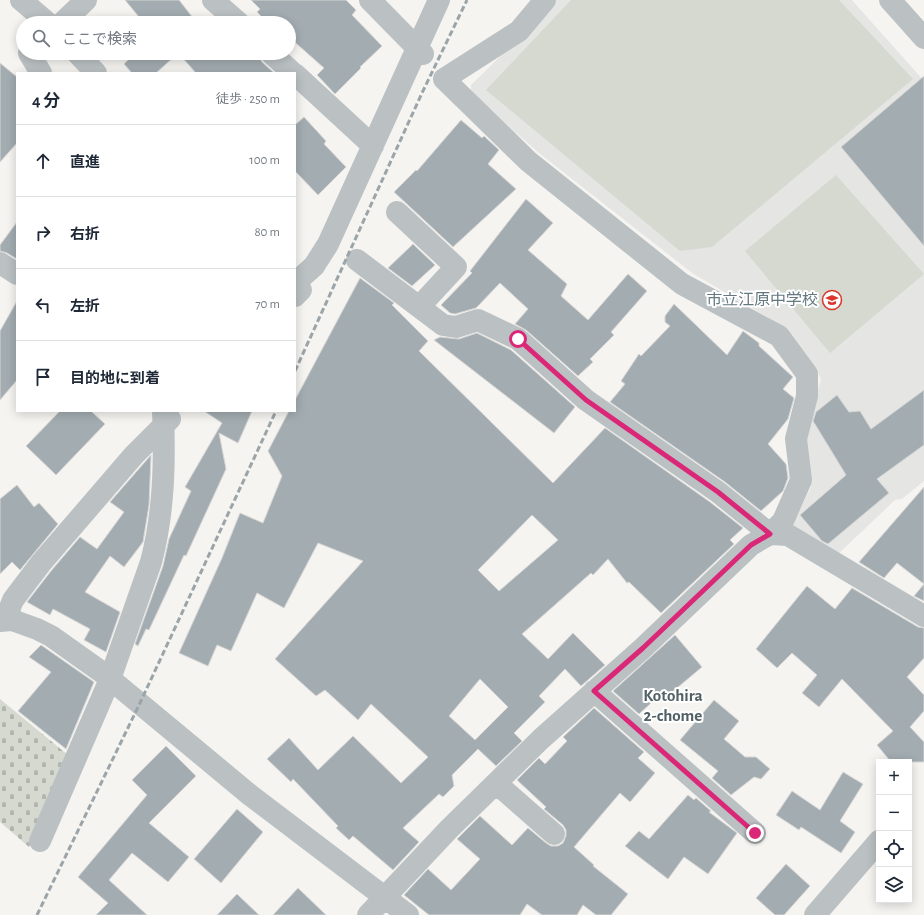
<!DOCTYPE html>
<html lang="ja">
<meta charset="utf-8">
<style>
body{margin:0;font-family:"Alegreya Sans","Noto Sans JP",sans-serif;background:#f2f2f3;color:#1f2937}
.controls{position:absolute;right:12px;bottom:12px;display:grid;overflow:hidden;border-radius:0px;box-shadow:0 2px 10px #0003}
.controls button{width:36px;height:36px;display:grid;place-items:center;padding:0;border:0;border-bottom:1px solid #e0e1e3;background:#fff;color:#1f2937;font:20px sans-serif}
.stop{position:absolute;width:12px;height:12px;margin:-9px;border:3px solid #db2777;border-radius:50%;background:#fff}
.stop.end{background:#db2777;border-color:#fff;box-shadow:0 1px 4px #0008}
.list{margin:0;padding:0;list-style:none}
h2{display:flex;justify-content:space-between;align-items:center;height:52px;margin:0;padding:0 16px;font-size:17px}
h2 small{font-size:13px;font-weight:400;color:#747a83}
.list li{display:grid;grid-template-columns:26px 1fr auto;gap:12px;align-items:center;box-sizing:border-box;height:72px;padding:0 16px;border-top:1px solid #e0e1e3}
.list b{display:block;font-size:15px;white-space:nowrap}
.list em{font-size:13px;font-style:normal;color:#747a83}
.icon{flex:none;width:22px;height:22px;fill:none;stroke:currentColor;stroke-width:2;stroke-linecap:round;stroke-linejoin:round}
.map{position:relative;flex:none;width:924px;height:915px;overflow:hidden}
.search{position:absolute;background:#fff;box-shadow:0 2px 10px #0003;left:16px;top:16px;width:280px;height:44px;display:flex;align-items:center;gap:10px;box-sizing:border-box;padding:0 14px;border-radius:22px;color:#747a83;font-size:15px}
.panel{position:absolute;background:#fff;box-shadow:0 2px 10px #0003;left:16px;top:72px;width:280px;height:340px;border-radius:0px}
.map>svg:first-child{display:block}
.built{fill:#e5e6e4}
.green{fill:#d5d9d0}
.cemetery{fill:url(#cemetery-stones)}
.building{fill:#a3adb1;stroke:#d6d5d4;fill-rule:evenodd}
.lines{fill:none;stroke-linecap:round;stroke-linejoin:round}
.minor{stroke:#bbc1c3;stroke-width:22}
.rail{stroke:#9ba4a8;stroke-width:3;stroke-dasharray:6 3;stroke-linecap:butt}
.route{stroke:#db2777;stroke-width:5}
.labels{text-anchor:middle;dominant-baseline:central;stroke-width:4;stroke-linejoin:round;paint-order:stroke}
.poi-label{font-size:16px;fill:#657981;stroke:#fff;text-anchor:end}
.neighbourhood-label{font-size:17px;font-weight:bold;fill:#526166;stroke:#fff}
</style>
<div class="map">
<svg width="924" height="915" viewBox="0 0 924 915">
<defs>
<pattern id="cemetery-stones" width="16" height="16" patternUnits="userSpaceOnUse"><rect width="16" height="16" fill="#d5d9d0"/><path d="M2 7V4a2 2 0 0 1 4 0v3zM10 15v-3a2 2 0 0 1 4 0v3z" fill="#b0b5ae"/></pattern>
</defs>
<rect width="100%" height="100%" fill="#f5f4f1"/>
<path class="built" d="M553 0H852L924 81V481L902 499 895 500 835 557 790 530 811 487 803 435 821 380 818 373 786 328 692 273 539 153 471 93V85L519 38Z"/>
<path class="green" d="M571 0H839L913 79 712 247 680 251 486 90Z
M836 175 924 274 830 353 745 251Z"/>
<path class="cemetery" d="M0 699 68 755 29 847 0 822Z"/>
<path class="building" d="M125 0H179L197 23H144Z
M251 0H346L356 10 352 15 382 46 360 67 361 68 335 94 317 75 324 68 289 37V23H268L257 12 260 9Z
M135 53H259V57L262 62 274 73H196L180 55 177 58 175 56 156 73H132L124 64Z
M0 63 17 77V143L0 162Z
M924 76V246L841 147Z
M304 117 326 141 324 144 346 167 318 195 295 171V125Z
M461 120 482 138 484 136 499 150 488 164 516 189 453 247 394 192 416 170 417 171Z
M526 199 553 223 528 250 567 284 561 296 588 320 628 274 647 291 611 332 614 335 590 359 593 362 578 376 526 330 515 324 528 309 500 283 476 308 455 314 450 313 441 305 472 273 470 271Z
M17 222V259L7 253 0 251V245Z
M413 244 435 265 412 286 388 268Z
M360 278 394 303 392 305 428 341 419 351 553 483 605 428 710 502 743 528 730 540 734 544 661 613 629 582 627 583 608 559 593 575 591 573 522 634 548 659 573 633 605 665 581 686 565 669 539 696 545 702 514 733 522 741 496 766 478 749 452 775 454 786 443 797 439 794 403 828 419 842 393 870 353 836 349 840 336 828 338 826 293 779 291 782 267 759 289 738 318 770 353 736 401 783 428 757 371 704 358 720 325 690 316 696 275 659 363 561 318 543 284 608 257 593 231 651 217 645 208 666 179 653 222 558 240 513 263 523 282 476 268 451 289 411H295V400ZM532 515 558 540 499 591 478 570ZM480 679 508 707 475 740 449 716Z
M17 301V380L0 400V331Z
M674 304 727 355 743 331 759 343V346L793 377 783 389 794 398 788 419 768 444 786 464 788 478 783 491 761 511 725 482 610 402 625 384 621 381 639 354 641 356 670 326 665 322V316Z
M477 333 511 350 575 407 554 433 434 340 440 337 459 339Z
M924 390V445L877 479 889 493 828 544 822 541 800 515 846 475 813 421 816 412 837 395 849 412 860 411 871 429Z
M60 411H91L105 424 56 475 26 446Z
M204 411H252L238 443 219 433 226 469 186 556 184 555 149 630 146 629 138 646 135 644 163 566 169 539 191 491 185 487 222 423Z
M151 455 149 505 143 542 124 567 110 556 85 592 120 612 106 652 84 640 90 629 53 609 50 615 27 602 51 571 80 537 97 549 124 512 110 502Z
M17 485 34 507 39 503 58 524 20 570 12 562 0 574V499Z
M924 487V601L914 596 924 584 897 563 884 578 859 562Z
M807 586 835 609 852 588 918 627 924 628V658L907 677 924 695V711L910 727 924 742V762H891L877 745 893 731 842 679 819 707 802 693 817 675 792 653 777 668 756 649Z
M675 635 702 667 665 698 661 694 639 714 613 691Z
M41 645 94 682 66 749 18 711 51 672 29 657Z
M714 700 739 721 724 739 745 757H756L770 769 761 779 754 777 731 795 712 778 718 771 680 740Z
M594 708 644 752 638 758 655 773 630 802 620 793 574 847 594 865 593 866 628 894 611 915H596L583 905 577 915H542L527 904 520 915H429L404 895 428 869 451 890 480 859 457 839 480 816 512 845 528 828 546 843 551 846H558L563 843 566 836V830L563 825 544 809 546 807 517 780 539 758 545 764 567 741 563 737Z
M166 746 196 776 149 823 189 857 168 882 132 853 109 880 147 915H96L108 903 78 877 147 795 132 780Z
M843 772 863 784 840 821 855 832 841 853 801 827 799 830 776 815 792 791 820 810Z
M688 795 694 800 696 798 711 811 709 812 737 833 708 874 684 857 668 879 625 846 639 831 649 839Z
M237 809 263 832 221 883 194 859Z
M786 864 810 886 784 915H775L756 898Z
M298 888 326 915H273Z
M237 894 259 915H217Z"/>
<g class="lines">
<path class="minor" d="M21 0 48 23
M213 0 239 23
M370 0 423 54
M890 0 924 38
M62 23 86 0
M29 53 41 73
M77 53 96 73
M271 53 293 73
M295 74 373 146
M397 212 456 267 419 307
M357 260 443 325 456 327 478 320 518 339 586 400 718 492 770 534 788 535 924 616
M0 263 17 274
M295 296 301 290 295 283 314 266 328 244 439 0
M12 620 9 610 13 600 41 563 134 455 170 419
M0 621 12 620 37 629 51 636 103 673 250 795 408 915
M594 691 755 833
M496 783 554 834
M40 841 110 679 151 562C164 513 165 462 163 411
M368 915 449 829 541 739 643 648 751 545 770 534 783 521 801 480 796 439 807 396V374L779 336 682 284 528 161 444 79 519 31 545 0
M815 915 879 841"/>
<path class="rail" d="M295 371 422 93 467 0
M37 915 140 703 276 411"/>
</g>
<g class="lines">
<path class="route" d="M518 339 586 400 718 492 770 534 751 545 643 648 594 691 755 833"/>
</g>
<defs>
<g id="school-ring" transform="scale(1)"><circle r="9.5" fill="#fff" stroke="#da362c" stroke-width="1.5"/><path d="M0-5L7-2L0 1L-7-2ZM-4 1L0 2.5L4 1V4Q0 6-4 4Z" fill="#da362c"/></g>
</defs>
<g fill-rule="evenodd">
<use href="#school-ring" x="832" y="300"/>
</g>
<g class="labels">
<g class="poi-label">
<text x="818" y="300">市立江原中学校</text>
</g>
<g class="neighbourhood-label">
<text x="673" y="695">Kotohira<tspan x="673" dy="20">2-chome</tspan></text>
</g>
</g>
</svg>
<div class="controls">
<button>+</button>
<button>−</button>
<button><svg class="icon" aria-label="locate" viewBox="0 0 24 24"><circle cx="12" cy="12" r="6"/><path d="M12 2v4M12 18v4M2 12h4M18 12h4"/></svg></button>
<button><svg class="icon" aria-label="layers" viewBox="0 0 24 24"><path d="M12 4l9 5-9 5-9-5zM3 14l9 5 9-5"/></svg></button>
</div>
<div class="stop" style="left:518px;top:339px"></div>
<div class="stop end" style="left:755px;top:833px"></div>
<div class="search"><svg class="icon" aria-label="search" viewBox="0 0 24 24"><circle cx="10" cy="10" r="6"/><path d="M15 15l6 6"/></svg>ここで検索</div>
<section class="panel">
<h2>4 分<small>徒歩 · 250 m</small></h2>
<ul class="list">
<li><svg class="icon" aria-label="ahead" viewBox="0 0 24 24"><path d="M12 20V5M6 11l6-6 6 6"/></svg><div><b>直進</b></div><em>100 m</em></li>
<li><svg class="icon" aria-label="right" viewBox="0 0 24 24"><path d="M7 20v-9h11M14 6l5 5-5 5"/></svg><div><b>右折</b></div><em>80 m</em></li>
<li><svg class="icon" aria-label="left" viewBox="0 0 24 24"><path d="M17 20v-9H6M10 6l-5 5 5 5"/></svg><div><b>左折</b></div><em>70 m</em></li>
<li><svg class="icon" aria-label="arrive" viewBox="0 0 24 24"><path d="M6 21V4h12l-3 4 3 4H6"/></svg><div><b>目的地に到着</b></div></li>
</ul>
</section>
</div>
